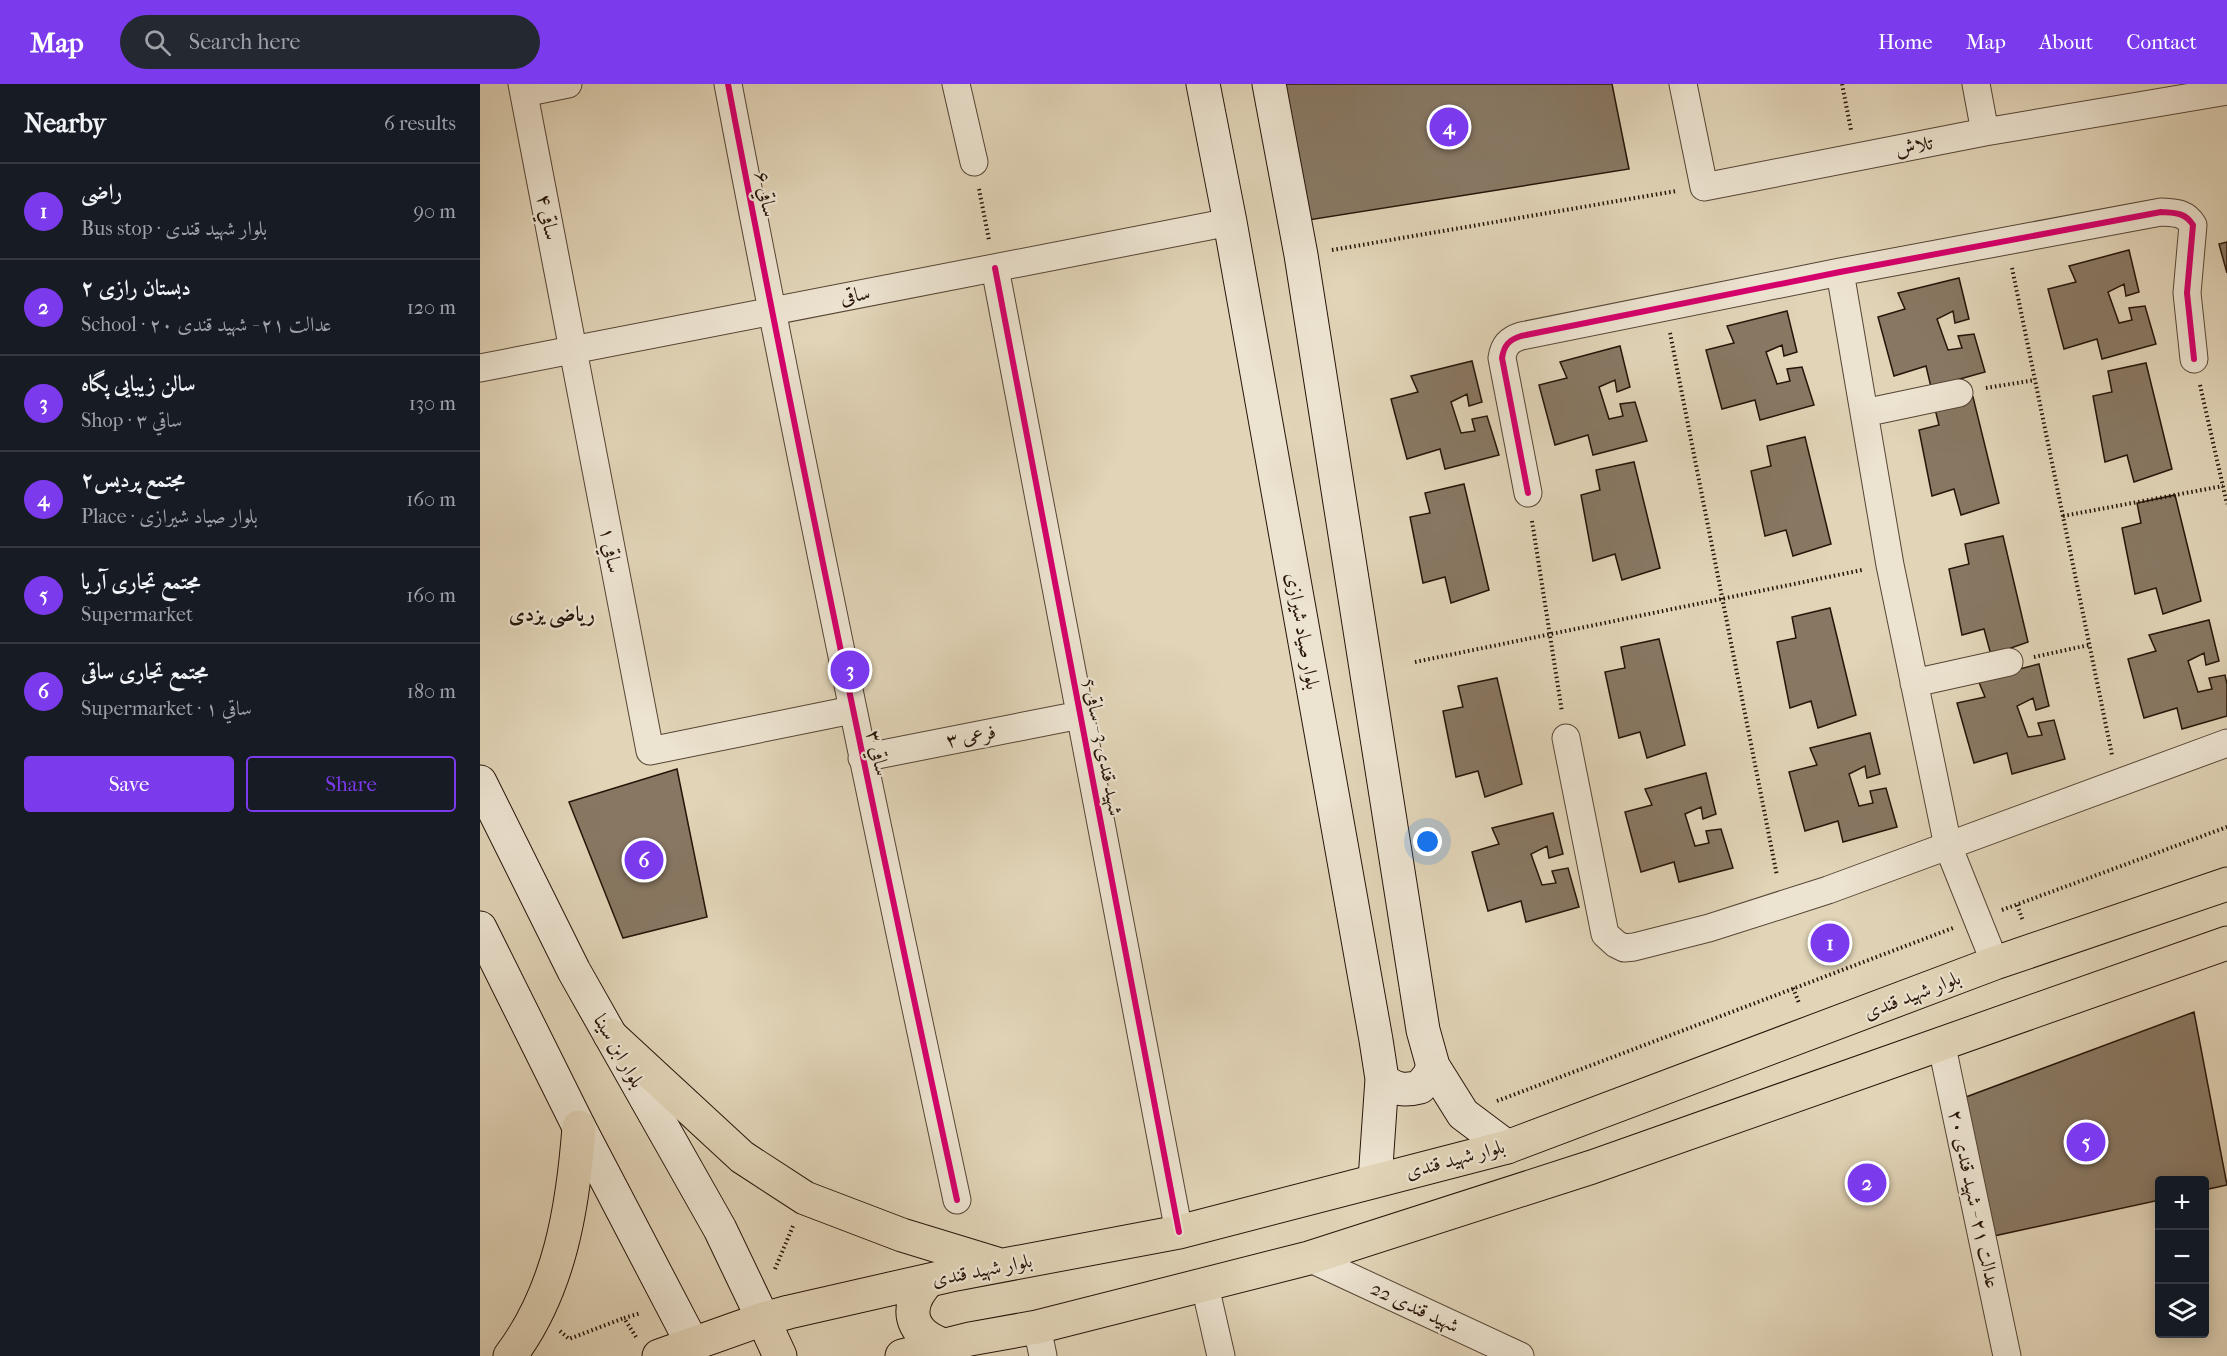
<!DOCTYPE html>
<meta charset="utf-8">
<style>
body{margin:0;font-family:"IM FELL French Canon",Amiri,serif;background:#242831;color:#f1f3f6}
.controls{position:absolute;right:18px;bottom:18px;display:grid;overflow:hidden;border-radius:6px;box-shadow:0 3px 15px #0003}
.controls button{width:54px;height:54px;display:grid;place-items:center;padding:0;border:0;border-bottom:2px solid #363941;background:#171b24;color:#f1f3f6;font:30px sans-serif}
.you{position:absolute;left:948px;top:758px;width:21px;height:21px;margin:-15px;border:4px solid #fff;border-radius:50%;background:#1a73e8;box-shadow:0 0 0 9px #1a73e833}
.badge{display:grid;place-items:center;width:39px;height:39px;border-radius:50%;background:#7c3aed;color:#fff;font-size:20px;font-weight:700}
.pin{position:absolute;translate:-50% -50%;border:3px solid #fff;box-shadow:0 2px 6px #0006}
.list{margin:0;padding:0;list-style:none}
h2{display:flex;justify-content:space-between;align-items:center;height:78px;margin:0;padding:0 24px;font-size:26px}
h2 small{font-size:20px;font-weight:400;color:#9ea1a6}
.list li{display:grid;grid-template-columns:39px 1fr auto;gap:18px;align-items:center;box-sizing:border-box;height:96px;padding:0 24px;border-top:2px solid #363941}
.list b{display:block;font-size:22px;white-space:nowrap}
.list p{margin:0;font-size:20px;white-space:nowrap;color:#9ea1a6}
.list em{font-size:20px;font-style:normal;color:#9ea1a6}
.actions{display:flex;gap:12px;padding:18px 24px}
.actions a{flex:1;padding:14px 0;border:2px solid #7c3aed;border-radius:6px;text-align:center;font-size:21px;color:#7c3aed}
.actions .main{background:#7c3aed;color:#fff}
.icon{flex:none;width:33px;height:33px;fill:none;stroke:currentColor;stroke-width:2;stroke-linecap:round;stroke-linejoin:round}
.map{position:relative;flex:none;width:1747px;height:1272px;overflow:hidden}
header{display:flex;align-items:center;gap:36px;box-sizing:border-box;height:84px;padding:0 30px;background:#7c3aed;color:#fff}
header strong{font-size:28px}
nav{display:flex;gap:33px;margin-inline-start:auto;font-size:21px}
.search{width:420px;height:54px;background:#242831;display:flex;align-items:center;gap:15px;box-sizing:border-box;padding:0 21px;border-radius:33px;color:#9ea1a6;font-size:22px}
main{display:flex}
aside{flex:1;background:#171b24}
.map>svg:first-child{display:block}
.building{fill:#887863;stroke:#271409;stroke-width:1.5}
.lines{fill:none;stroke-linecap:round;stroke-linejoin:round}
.street-casing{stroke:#564434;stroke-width:29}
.secondary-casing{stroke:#271409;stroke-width:35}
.primary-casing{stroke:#271409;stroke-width:35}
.path{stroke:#271409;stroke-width:4;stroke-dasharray:1.5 3;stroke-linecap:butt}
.street{stroke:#ece3d0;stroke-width:27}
.secondary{stroke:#ece3d0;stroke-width:33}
.primary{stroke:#e1d4b7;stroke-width:33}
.cycleway-casing{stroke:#ece3d0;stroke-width:10}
.cycleway{stroke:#d6006c;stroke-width:6}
.labels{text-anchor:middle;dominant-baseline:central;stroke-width:4.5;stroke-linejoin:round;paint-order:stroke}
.street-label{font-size:20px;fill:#271409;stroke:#ece3d0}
.neighbourhood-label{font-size:21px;font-weight:bold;fill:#271409;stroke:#ece3d0}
</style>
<header>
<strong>Map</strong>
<div class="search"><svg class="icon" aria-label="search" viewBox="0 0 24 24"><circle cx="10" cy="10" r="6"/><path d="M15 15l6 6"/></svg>Search here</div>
<nav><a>Home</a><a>Map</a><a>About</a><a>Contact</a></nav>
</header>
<main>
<aside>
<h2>Nearby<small>6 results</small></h2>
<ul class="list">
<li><span class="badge">1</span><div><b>راضی</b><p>Bus stop · بلوار شهید قندی</p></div><em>90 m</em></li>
<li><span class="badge">2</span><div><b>دبستان رازی ۲</b><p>School · عدالت ۲۱ - شهید قندی ۲۰</p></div><em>120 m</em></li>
<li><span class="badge">3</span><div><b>سالن زیبایی پگاه</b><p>Shop · ساقي ۳</p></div><em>130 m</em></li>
<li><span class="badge">4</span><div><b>مجتمع پردیس۲</b><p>Place · بلوار صیاد شیرازی</p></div><em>160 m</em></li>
<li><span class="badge">5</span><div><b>مجتمع تجاری آریا</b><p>Supermarket</p></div><em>160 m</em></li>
<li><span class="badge">6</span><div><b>مجتمع تجاری ساقی</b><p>Supermarket · ساقي ۱</p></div><em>180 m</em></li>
</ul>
<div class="actions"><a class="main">Save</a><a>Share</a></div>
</aside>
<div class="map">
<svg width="1747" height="1272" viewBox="0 0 1747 1272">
<rect width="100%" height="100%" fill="#e1d4b7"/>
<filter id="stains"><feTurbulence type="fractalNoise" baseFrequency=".00333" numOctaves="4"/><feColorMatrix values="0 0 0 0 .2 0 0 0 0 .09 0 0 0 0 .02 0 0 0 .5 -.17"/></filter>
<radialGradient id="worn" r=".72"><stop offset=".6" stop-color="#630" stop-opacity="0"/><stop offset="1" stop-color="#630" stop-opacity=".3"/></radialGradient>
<path class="building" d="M789 0H1132L1149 85 816 138Z
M1747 158V189L1739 160Z
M1649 166 1659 208 1646 212 1644 200 1628 208 1639 239 1652 236 1649 224 1665 222 1676 260 1622 275 1617 255 1584 265 1568 205 1596 198 1589 182Z
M1479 194 1489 235 1475 239 1473 227 1457 235 1468 266 1482 264 1478 252 1494 250 1505 288 1451 303 1446 282 1414 292 1398 233 1425 225 1418 209Z
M1307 227 1317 268 1304 272 1302 261 1286 268 1297 300 1310 297 1307 285 1322 283 1334 321 1280 336 1275 316 1242 325 1226 266 1254 259 1247 242Z
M1140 262 1150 303 1137 308 1135 296 1119 303 1129 335 1143 332 1140 320 1155 318 1167 357 1113 371 1108 351 1075 361 1059 301 1087 294 1080 278Z
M992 277 1002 318 989 322 987 310 971 318 981 349 995 347 992 335 1007 332 1019 371 965 385 960 365 927 375 911 315 938 308 931 292Z
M1666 279 1692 385 1654 398 1647 371 1625 378 1613 312 1632 308 1628 287Z
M1493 313 1519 419 1481 431 1474 405 1452 412 1439 346 1459 341 1454 321Z
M1325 353 1351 460 1313 472 1306 446 1285 452 1271 387 1291 382 1287 362Z
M1154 378 1180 484 1142 496 1135 470 1113 477 1101 411 1120 406 1116 386Z
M984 400 1009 506 971 519 965 493 943 499 930 433 950 429 945 409Z
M1695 411 1721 517 1683 530 1676 504 1655 510 1642 444 1661 439 1657 419Z
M1523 452 1548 558 1511 571 1504 545 1482 551 1469 485 1489 480 1485 460Z
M1350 524 1376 631 1338 644 1331 617 1310 624 1297 558 1316 554 1312 533Z
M1729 536 1739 577 1726 581 1724 569 1708 577 1718 608 1732 605 1729 594 1745 591 1747 600V632L1702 645 1697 624 1664 634 1648 575 1676 567 1669 551Z
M1179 555 1205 661 1167 674 1160 648 1139 654 1125 588 1145 584 1141 563Z
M1559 580 1569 622 1556 626 1553 614 1537 622 1548 653 1562 651 1558 639 1574 636 1585 675 1532 690 1527 669 1494 679 1477 619 1505 613 1498 596Z
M1017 594 1042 700 1005 713 998 687 976 693 963 627 983 623 978 602Z
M1390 649 1400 690 1387 694 1385 682 1369 690 1379 722 1393 719 1390 707 1406 704 1417 743 1363 758 1358 737 1325 747 1309 688 1337 681 1330 664Z
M197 685 227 833 143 854 89 718Z
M1226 689 1236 730 1223 735 1221 723 1205 730 1215 762 1229 759 1226 747 1241 745 1253 784 1199 798 1194 778 1161 788 1145 728 1172 721 1165 705Z
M1073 729 1083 770 1069 774 1067 762 1051 770 1062 801 1076 799 1072 787 1088 784 1099 823 1046 838 1041 817 1008 827 992 768 1019 760 1012 744Z
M1714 928 1747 1101 1724 1106V1096H1680V1116L1491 1157 1467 1020Z"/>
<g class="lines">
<g class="street-casing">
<path id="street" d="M42 0 170 667 372 626
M248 0C319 373 397 745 477 1116
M476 0 494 78
M1203 0 1224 103 1505 48 1747 7
M1496 0 1505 48
M44 9 88 0
M515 184 699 1148
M1360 188 1410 481 1468 762 1515 879
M0 284 750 138
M1384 329 1479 309
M1048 409 1022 274C1024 261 1029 256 1041 252L1360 188 1681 128C1695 129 1705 128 1713 141L1707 209 1714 275
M1434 599 1529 578
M1086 654 1125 850 1136 860 1144 864 1154 863 1229 844 1348 806 1747 659
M382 674 600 631
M1461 958 1527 1272
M829 1174 1040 1272
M725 1202 741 1272
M557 1243 563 1272"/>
</g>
<g class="secondary-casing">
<path id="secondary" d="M723 0 750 138 896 956 902 995 895 1096
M789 0 821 171 943 946 953 982 983 1030 1027 1063
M0 698 94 887 240 1145 283 1235
M0 844 99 1043 213 1261
M902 995C915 1006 924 1007 940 1003L949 992 953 982"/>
</g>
<g class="primary-casing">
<path id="primary" d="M130 951 262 1073 325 1114 422 1151 517 1180
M449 1196C423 1223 429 1249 464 1261L455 1270
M283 1235 300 1272
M30 1272C80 1206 93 1123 99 1043
M179 1272 283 1235 309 1228 476 1190 699 1148 1027 1063 1515 879 1747 800
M422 1272 490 1255 557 1243 829 1174 1112 1083 1747 859"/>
</g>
<path class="path" d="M1362 0 1371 46
M499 105 509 156
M852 166 1196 107
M1532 184 1632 671
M1190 249 1297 792
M1720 301 1747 420
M1506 304 1555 296
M1583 432 1743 402
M1052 437 1082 628
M1554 573 1609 561
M935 578 1382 486
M1537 821 1543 837
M1522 826 1747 743
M1313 904 1319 919
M1017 1017 1473 844
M295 1185 313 1142
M80 1247 89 1255 144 1234
M156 1253 144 1234 161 1229"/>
<use href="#street" class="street"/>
<use href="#secondary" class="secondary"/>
<use href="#primary" class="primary"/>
<g class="cycleway-casing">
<path id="cycleway" d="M248 0C319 373 397 745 477 1116
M515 184 699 1148
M1048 409 1022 274C1024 261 1029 256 1041 252L1360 188 1681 128C1695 129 1705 128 1713 141L1707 209 1714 275"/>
</g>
<use href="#cycleway" class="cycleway"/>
</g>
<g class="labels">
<g class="street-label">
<text transform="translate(1434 62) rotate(-11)">تلاش</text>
<text transform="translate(286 110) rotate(79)">ساقي ۶</text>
<text transform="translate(68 133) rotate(79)">ساقي ۴</text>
<text transform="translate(375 211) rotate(-11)">ساقی</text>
<text transform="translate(131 466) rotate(79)">ساقي ۱</text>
<text transform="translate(823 547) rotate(80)">بلوار صیاد شیرازی</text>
<text transform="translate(491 652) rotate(-11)">فرعی ۳</text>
<text transform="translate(623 663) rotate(79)">شهید قندی 3 - ساقی 5</text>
<text transform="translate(398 669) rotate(78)">ساقي ۳</text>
<text transform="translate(1432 911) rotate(-21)">بلوار شهید قندی</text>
<text transform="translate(139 967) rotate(60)">بلوار ابن سینا</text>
<text transform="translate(975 1075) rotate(-15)">بلوار شهید قندی</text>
<text transform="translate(1494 1115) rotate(78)">عدالت ۲۱ - شهید قندی ۲۰</text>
<text transform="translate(502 1186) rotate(-11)">بلوار شهید قندی</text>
<text transform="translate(935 1223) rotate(25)">شهید قندی 22</text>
</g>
<g class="neighbourhood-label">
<text x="72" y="530">ریاضی یزدی</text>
</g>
</g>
<rect width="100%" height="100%" filter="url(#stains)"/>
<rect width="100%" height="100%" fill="url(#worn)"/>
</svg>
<div class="controls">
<button>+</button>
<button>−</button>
<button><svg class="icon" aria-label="layers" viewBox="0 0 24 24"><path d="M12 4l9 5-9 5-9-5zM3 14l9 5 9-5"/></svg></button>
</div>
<div class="you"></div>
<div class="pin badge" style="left:1350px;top:859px">1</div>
<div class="pin badge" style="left:1387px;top:1099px">2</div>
<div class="pin badge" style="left:370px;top:586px">3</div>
<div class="pin badge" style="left:969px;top:43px">4</div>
<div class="pin badge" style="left:1606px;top:1058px">5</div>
<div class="pin badge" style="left:164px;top:776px">6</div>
</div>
</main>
